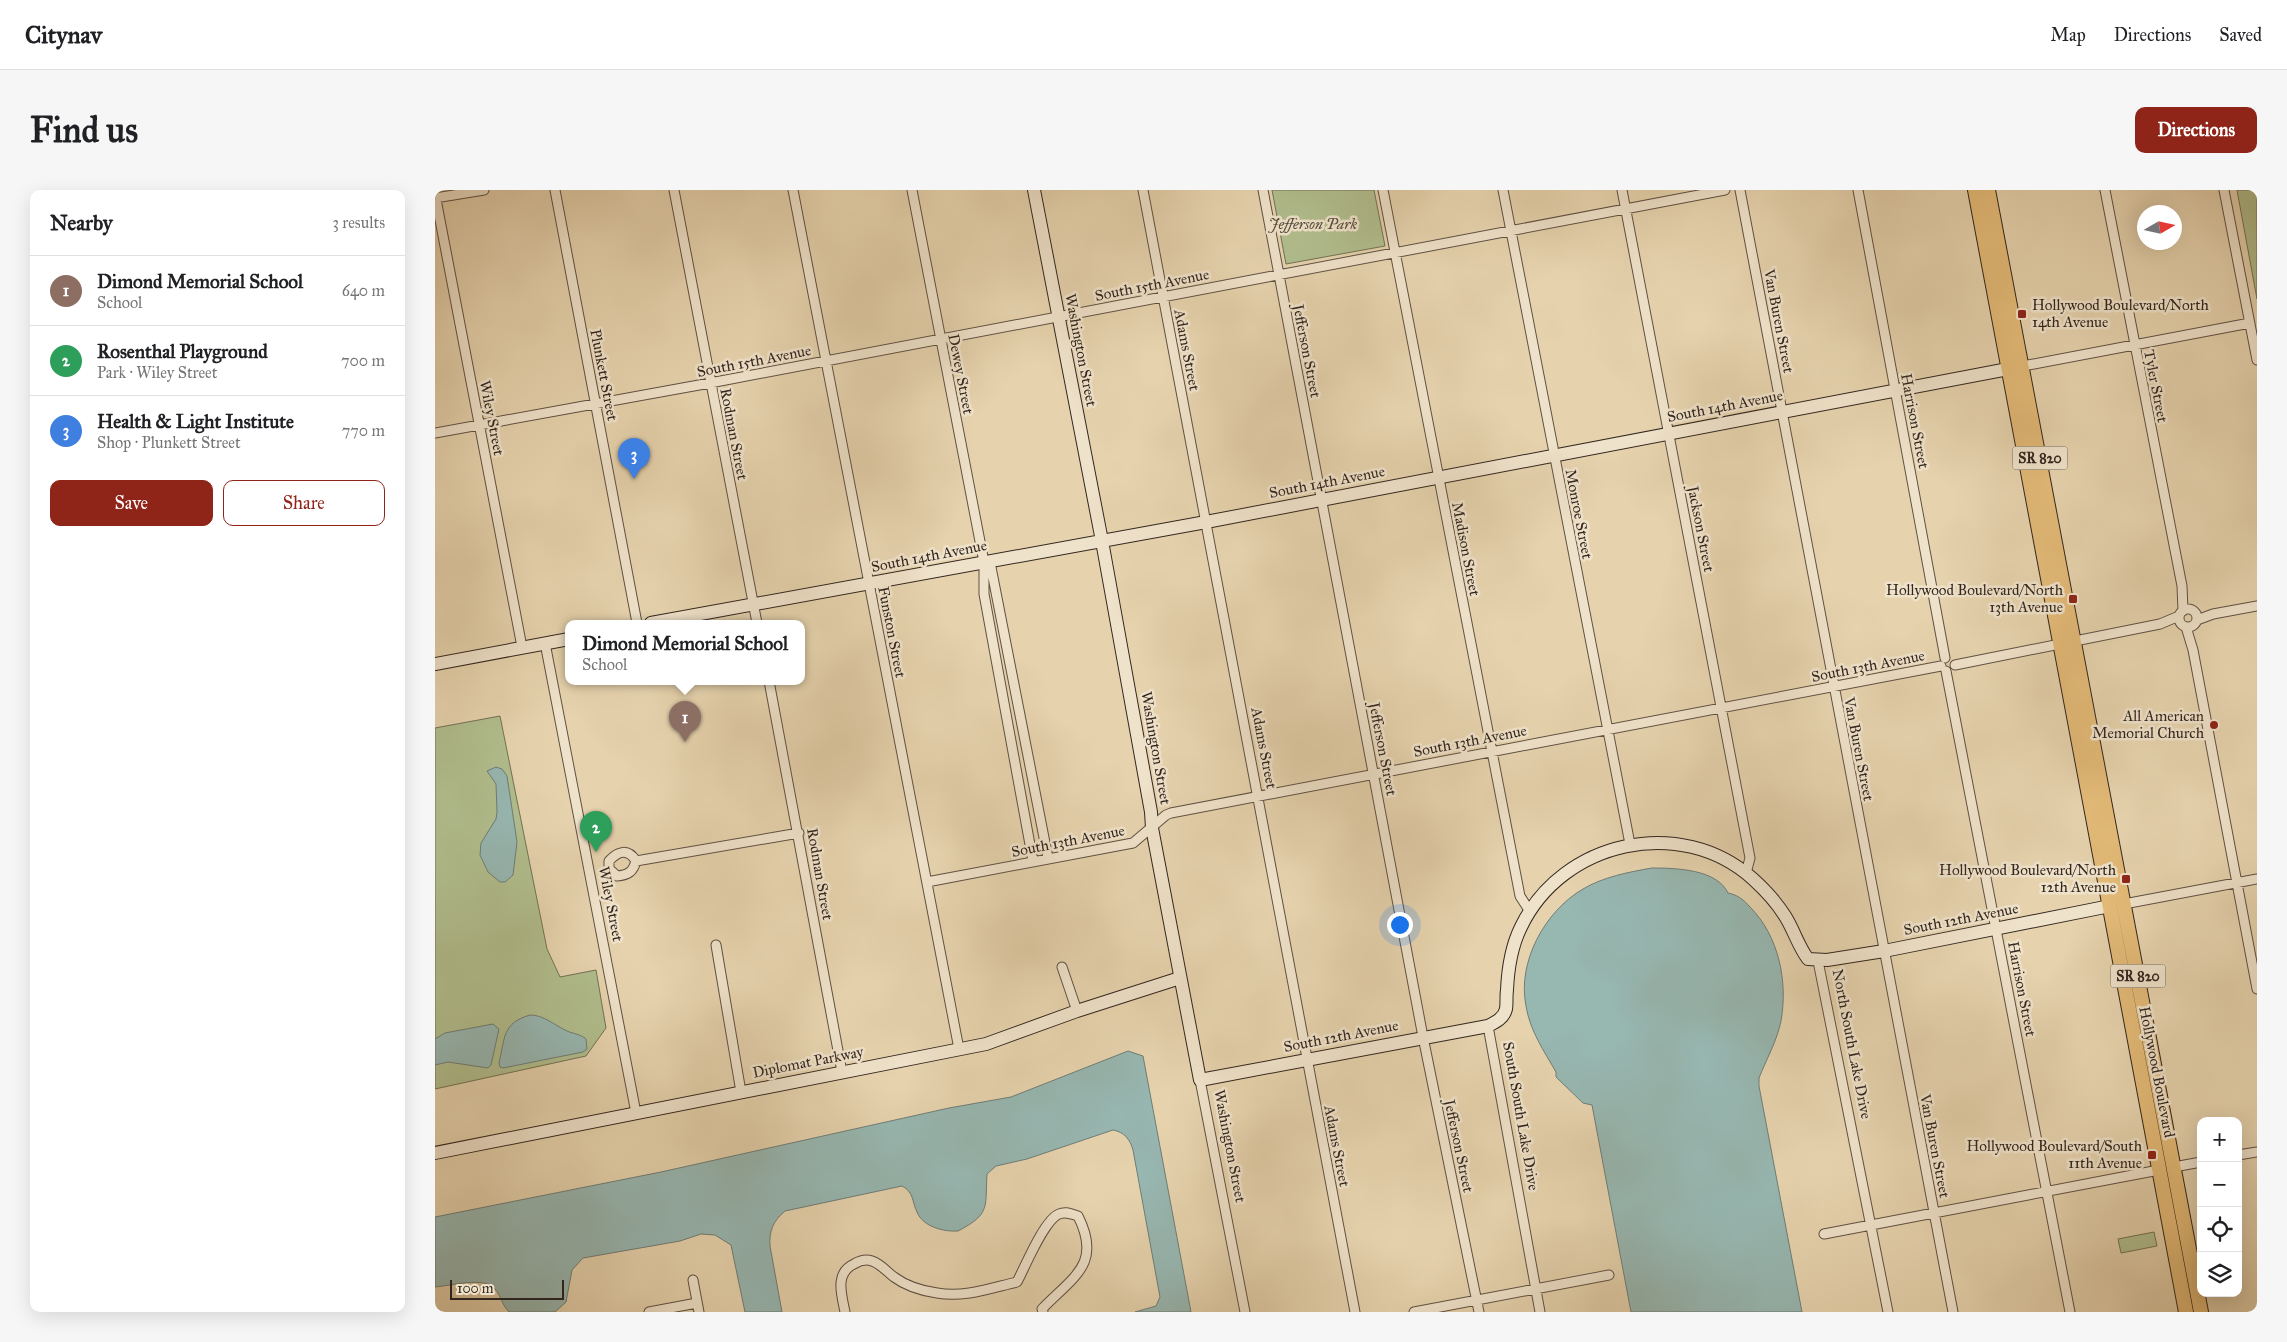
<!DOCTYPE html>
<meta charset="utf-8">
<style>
body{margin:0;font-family:"IM FELL Great Primer",serif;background:#f6f6f6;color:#202124}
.controls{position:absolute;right:15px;bottom:15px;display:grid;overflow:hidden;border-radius:10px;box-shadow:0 5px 20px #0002}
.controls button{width:45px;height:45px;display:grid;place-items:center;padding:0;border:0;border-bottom:1px solid #e0e0e0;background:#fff;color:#202124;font:25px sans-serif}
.compass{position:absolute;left:1702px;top:15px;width:45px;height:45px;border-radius:50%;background:#fff;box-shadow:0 5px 20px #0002;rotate:81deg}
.scale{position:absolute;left:15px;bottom:12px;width:114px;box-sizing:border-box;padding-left:5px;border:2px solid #32261f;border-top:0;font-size:14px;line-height:18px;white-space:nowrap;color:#32261f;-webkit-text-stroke:4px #efe2ca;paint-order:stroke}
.you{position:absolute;left:964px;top:734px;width:18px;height:18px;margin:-12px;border:4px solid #fff;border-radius:50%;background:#1a73e8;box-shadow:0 0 0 8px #1a73e833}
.badge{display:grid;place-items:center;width:32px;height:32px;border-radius:50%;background:#8f2418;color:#fff;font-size:16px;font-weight:700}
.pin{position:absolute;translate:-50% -41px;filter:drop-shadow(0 1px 2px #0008)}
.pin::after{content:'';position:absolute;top:26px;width:18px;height:15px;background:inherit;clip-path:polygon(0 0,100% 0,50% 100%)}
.popup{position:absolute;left:130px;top:430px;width:240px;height:65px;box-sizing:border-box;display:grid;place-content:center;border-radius:10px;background:#fff;filter:drop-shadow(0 1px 4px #0005);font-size:16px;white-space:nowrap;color:#757577}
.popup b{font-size:19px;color:#202124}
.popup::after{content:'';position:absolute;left:50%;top:100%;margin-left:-10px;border:10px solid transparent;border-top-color:#fff}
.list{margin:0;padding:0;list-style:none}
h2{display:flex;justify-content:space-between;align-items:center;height:65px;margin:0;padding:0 20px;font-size:21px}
h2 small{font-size:16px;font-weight:400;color:#757577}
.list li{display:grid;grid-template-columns:32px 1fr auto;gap:15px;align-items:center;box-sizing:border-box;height:70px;padding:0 20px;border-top:1px solid #e0e0e0}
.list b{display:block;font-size:19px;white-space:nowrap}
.list p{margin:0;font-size:16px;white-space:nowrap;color:#757577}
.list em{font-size:16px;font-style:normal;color:#757577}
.actions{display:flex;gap:10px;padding:15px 20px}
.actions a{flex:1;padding:11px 0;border:1px solid #8f2418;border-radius:10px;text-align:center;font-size:18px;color:#8f2418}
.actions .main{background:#8f2418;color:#fff}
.icon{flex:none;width:28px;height:28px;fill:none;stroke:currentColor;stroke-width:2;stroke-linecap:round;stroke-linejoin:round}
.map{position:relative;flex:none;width:1822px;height:1122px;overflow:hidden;border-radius:10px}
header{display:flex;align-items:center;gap:30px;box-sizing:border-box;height:70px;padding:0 25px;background:#fff;border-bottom:1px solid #e0e0e0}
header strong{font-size:24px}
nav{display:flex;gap:28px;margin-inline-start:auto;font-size:18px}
.intro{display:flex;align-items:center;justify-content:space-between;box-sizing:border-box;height:120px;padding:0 30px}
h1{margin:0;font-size:35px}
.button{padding:12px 22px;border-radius:10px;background:#8f2418;color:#fff;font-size:18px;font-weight:700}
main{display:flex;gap:30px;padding:0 30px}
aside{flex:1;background:#fff;border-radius:10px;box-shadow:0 5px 20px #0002}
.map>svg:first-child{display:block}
.green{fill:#b1be8e;stroke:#727256}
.water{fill:#97b7b1;stroke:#6f7d77}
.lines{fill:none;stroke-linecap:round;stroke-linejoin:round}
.street-casing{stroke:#5f5143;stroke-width:11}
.secondary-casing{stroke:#32261f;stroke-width:14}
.primary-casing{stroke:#32261f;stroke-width:16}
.street{stroke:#efe2ca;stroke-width:9}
.secondary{stroke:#efe2ca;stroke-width:12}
.primary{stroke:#e3ba77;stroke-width:14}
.poi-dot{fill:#8f2418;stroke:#efe2ca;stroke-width:2}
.labels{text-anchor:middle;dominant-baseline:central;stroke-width:5;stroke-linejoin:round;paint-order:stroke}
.shield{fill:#efe2ca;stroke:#6b5e52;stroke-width:1}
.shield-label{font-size:14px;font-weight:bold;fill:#32261f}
.park-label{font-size:15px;font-style:italic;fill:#524c3b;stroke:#efe2ca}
.street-label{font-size:15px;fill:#32261f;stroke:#efe2ca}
.poi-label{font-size:15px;fill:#32261f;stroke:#efe2ca;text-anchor:end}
</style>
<header>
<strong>Citynav</strong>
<nav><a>Map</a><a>Directions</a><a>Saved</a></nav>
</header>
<div class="intro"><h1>Find us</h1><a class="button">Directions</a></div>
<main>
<aside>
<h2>Nearby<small>3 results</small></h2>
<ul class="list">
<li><span class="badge" style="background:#8d6e63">1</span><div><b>Dimond Memorial School</b><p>School</p></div><em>640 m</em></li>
<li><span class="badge" style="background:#2e9e5b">2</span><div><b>Rosenthal Playground</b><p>Park · Wiley Street</p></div><em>700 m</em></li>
<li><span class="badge" style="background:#3f7fe0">3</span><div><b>Health &amp; Light Institute</b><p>Shop · Plunkett Street</p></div><em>770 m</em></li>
</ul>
<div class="actions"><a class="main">Save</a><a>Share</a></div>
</aside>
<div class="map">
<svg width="1822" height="1122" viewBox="0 0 1822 1122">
<rect width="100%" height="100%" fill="#e6d3ae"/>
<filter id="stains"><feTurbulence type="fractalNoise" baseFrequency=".004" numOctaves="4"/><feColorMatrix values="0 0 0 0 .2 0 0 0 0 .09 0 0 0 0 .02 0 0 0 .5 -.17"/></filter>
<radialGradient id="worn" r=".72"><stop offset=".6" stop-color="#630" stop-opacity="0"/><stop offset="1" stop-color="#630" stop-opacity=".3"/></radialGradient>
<path class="green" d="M837 0H939L950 56 851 74Z
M1802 0H1822V109Z
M65 526 112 759 125 787 161 780 171 838 151 866 0 899V538Z
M1719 1042 1722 1056 1686 1063 1683 1049Z"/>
<path class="water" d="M61 577 67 579 72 586 82 652 78 685 70 692H65L53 682 45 665 46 653 61 629 62 622 61 594 52 581Z
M1217 678C1240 678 1282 679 1293 703 1303 705 1309 710 1315 717 1344 746 1353 792 1346 831 1342 851 1331 870 1324 888V896L1367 1122H1196L1157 915 1148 913 1121 887V882C1109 861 1095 841 1091 816 1082 772 1110 721 1148 699 1168 687 1194 682 1217 678Z
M95 825C109 825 119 835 132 841 139 844 145 844 151 849L152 859 148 862 68 878 65 877 64 873C70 848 67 833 95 825Z
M58 834 64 839 56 875 53 878 13 872 0 875V849L10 843Z
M693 861 708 866 756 1122H700L721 1116 725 1107 698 960C695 949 689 942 678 940L592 969 561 976 552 984C550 1017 556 1024 523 1041 509 1042 488 1037 482 1022 477 1012 479 1002 467 996L350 1021C338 1031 334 1041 335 1056L347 1122H310L296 1055 280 1045 266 1044 245 1051 148 1068 137 1080 131 1112 120 1122H74C67 1115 66 1106 60 1099 51 1086 14 1096 0 1097V1027L226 982 514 918 576 907Z"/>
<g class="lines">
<g class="street-casing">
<path id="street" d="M120 0 202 433
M239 0 322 433
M358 0 524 859
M477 0 549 372V404L598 671
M708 0 920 1122
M828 0 988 847 1044 1122
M948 0 1085 706 1094 720
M1068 0 1195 654
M1187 0 1315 668 1311 683
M1305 0 1518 1122
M1423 0 1510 468
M1670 0 1747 396 1748 421
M1789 0 1822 170
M0 4 87 457
M0 8 49 0
M1588 176 1815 133
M0 243 275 193 1290 0
M549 372 556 377 613 668
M1744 428a9 9 0 1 1 18 0a9 9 0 1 1-18 0Z
M1762 430 1778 424 1822 416
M1751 437 1758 460 1822 799
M110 453 201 923
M1520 475 1725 434 1744 426
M1511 481 1635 1122
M334 491 407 882
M201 671C198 682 193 685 182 686L174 679V671C183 661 193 658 201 671L364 643
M492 692 698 653 731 625 736 623 1506 476
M1689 714 1822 689
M281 755 306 902
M1383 771 1453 1122
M627 777 642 821
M1053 836 1105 1122
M765 890 810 1122
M1803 965 1822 962
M1739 977 1766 972
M1389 1044 1724 980
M258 1090 264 1122
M214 1122 262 1113
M410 1122C407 1106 399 1083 419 1074 424 1071 431 1069 437 1071 446 1074 452 1082 459 1087 471 1096 488 1101 502 1103 529 1108 556 1098 582 1092 590 1077 609 1030 624 1024 631 1021 636 1024 643 1026 667 1074 639 1086 607 1119L608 1122
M979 1122 1174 1085"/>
</g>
<g class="secondary-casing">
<path id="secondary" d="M599 0 667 351 716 622 717 638 765 890 1053 836C1061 832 1069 828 1071 819 1072 813 1071 806 1072 800 1073 778 1076 757 1086 737 1127 651 1246 624 1318 689 1329 699 1342 713 1350 726 1359 740 1363 756 1373 769L1392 770 1449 761 1675 716
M216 433 771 332 1573 179
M0 474 134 449
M0 963 551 854 642 821 745 788"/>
</g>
<g class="primary-casing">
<path id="primary" d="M1540 0 1751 1122
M1553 0 1766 1122"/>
</g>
<use href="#street" class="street"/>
<use href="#secondary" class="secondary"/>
<use href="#primary" class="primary"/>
</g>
<g class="poi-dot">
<rect x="1582" y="119" width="10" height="10" rx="2.5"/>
<rect x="1633" y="404" width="10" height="10" rx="2.5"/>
<circle cx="1779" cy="535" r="5"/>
<rect x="1686" y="684" width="10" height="10" rx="2.5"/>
<rect x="1712" y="960" width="10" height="10" rx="2.5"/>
</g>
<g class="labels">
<g class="shield">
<rect x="1577.5" y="256.5" width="55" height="23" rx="4"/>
<rect x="1675.5" y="774.5" width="55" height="23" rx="4"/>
</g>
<g class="shield-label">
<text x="1605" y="268">SR 820</text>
<text x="1703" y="786">SR 820</text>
</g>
<g class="park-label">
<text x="878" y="34">Jefferson Park</text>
</g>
<g class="street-label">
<text transform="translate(717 95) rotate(-11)">South 15th Avenue</text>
<text transform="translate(1344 131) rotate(79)">Van Buren Street</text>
<text transform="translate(646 160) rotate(79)">Washington Street</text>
<text transform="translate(752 160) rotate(79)">Adams Street</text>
<text transform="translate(872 161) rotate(79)">Jefferson Street</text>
<text transform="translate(319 171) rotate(-11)">South 15th Avenue</text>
<text transform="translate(526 184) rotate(79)">Dewey Street</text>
<text transform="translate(169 185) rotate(79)">Plunkett Street</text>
<text transform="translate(1721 196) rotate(79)">Tyler Street</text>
<text transform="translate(1290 216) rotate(-11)">South 14th Avenue</text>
<text transform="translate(57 228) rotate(79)">Wiley Street</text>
<text transform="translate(1480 231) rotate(79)">Harrison Street</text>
<text transform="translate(299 244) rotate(79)">Rodman Street</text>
<text transform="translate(892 292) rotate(-11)">South 14th Avenue</text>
<text transform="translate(1144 324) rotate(79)">Monroe Street</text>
<text transform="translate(1266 339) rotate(79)">Jackson Street</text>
<text transform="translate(1031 359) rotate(79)">Madison Street</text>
<text transform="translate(494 366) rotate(-11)">South 14th Avenue</text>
<text transform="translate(457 442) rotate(79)">Funston Street</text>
<text transform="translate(1433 476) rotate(-11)">South 13th Avenue</text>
<text transform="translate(1035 551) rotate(-11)">South 13th Avenue</text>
<text transform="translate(721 558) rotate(80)">Washington Street</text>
<text transform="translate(829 558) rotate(79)">Adams Street</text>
<text transform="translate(948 559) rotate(79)">Jefferson Street</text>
<text transform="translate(1424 559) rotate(79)">Van Buren Street</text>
<text transform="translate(633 651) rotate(-11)">South 13th Avenue</text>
<text transform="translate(385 684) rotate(80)">Rodman Street</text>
<text transform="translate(176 714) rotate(79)">Wiley Street</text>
<text transform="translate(1526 729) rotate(-11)">South 12th Avenue</text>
<text transform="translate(1587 799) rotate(79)">Harrison Street</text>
<text transform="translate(906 846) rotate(-11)">South 12th Avenue</text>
<text transform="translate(1417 854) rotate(79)">North South Lake Drive</text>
<text transform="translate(373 872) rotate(-11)">Diplomat Parkway</text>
<text transform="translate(1722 882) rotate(79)">Hollywood Boulevard</text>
<text transform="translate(1086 926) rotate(80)">South South Lake Drive</text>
<text transform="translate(795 956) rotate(79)">Washington Street</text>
<text transform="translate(902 956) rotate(79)">Adams Street</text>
<text transform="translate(1024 956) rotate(78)">Jefferson Street</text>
<text transform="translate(1500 956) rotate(79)">Van Buren Street</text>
</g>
<g class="poi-label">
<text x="1597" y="115" text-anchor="start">Hollywood Boulevard/North<tspan x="1597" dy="17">14th Avenue</tspan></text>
<text x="1628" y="400">Hollywood Boulevard/North<tspan x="1628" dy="17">13th Avenue</tspan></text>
<text x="1769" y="526">All American<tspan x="1769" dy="17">Memorial Church</tspan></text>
<text x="1681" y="680">Hollywood Boulevard/North<tspan x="1681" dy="17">12th Avenue</tspan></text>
<text x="1707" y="956">Hollywood Boulevard/South<tspan x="1707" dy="17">11th Avenue</tspan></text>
</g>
</g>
<rect width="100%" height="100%" filter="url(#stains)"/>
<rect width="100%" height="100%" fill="url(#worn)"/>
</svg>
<div class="controls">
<button>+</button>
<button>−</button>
<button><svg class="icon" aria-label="locate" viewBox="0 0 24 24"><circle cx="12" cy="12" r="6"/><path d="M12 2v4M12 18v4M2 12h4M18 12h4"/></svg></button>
<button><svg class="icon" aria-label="layers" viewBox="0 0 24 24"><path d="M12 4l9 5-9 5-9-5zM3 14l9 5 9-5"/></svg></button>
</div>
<svg class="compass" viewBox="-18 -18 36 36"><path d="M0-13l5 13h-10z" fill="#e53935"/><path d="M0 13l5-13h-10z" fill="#757577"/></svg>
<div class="scale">100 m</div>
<div class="you"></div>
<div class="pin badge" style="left:250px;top:552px;background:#8d6e63">1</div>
<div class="popup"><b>Dimond Memorial School</b>School</div>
<div class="pin badge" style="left:161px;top:662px;background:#2e9e5b">2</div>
<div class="pin badge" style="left:199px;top:289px;background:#3f7fe0">3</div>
</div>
</main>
